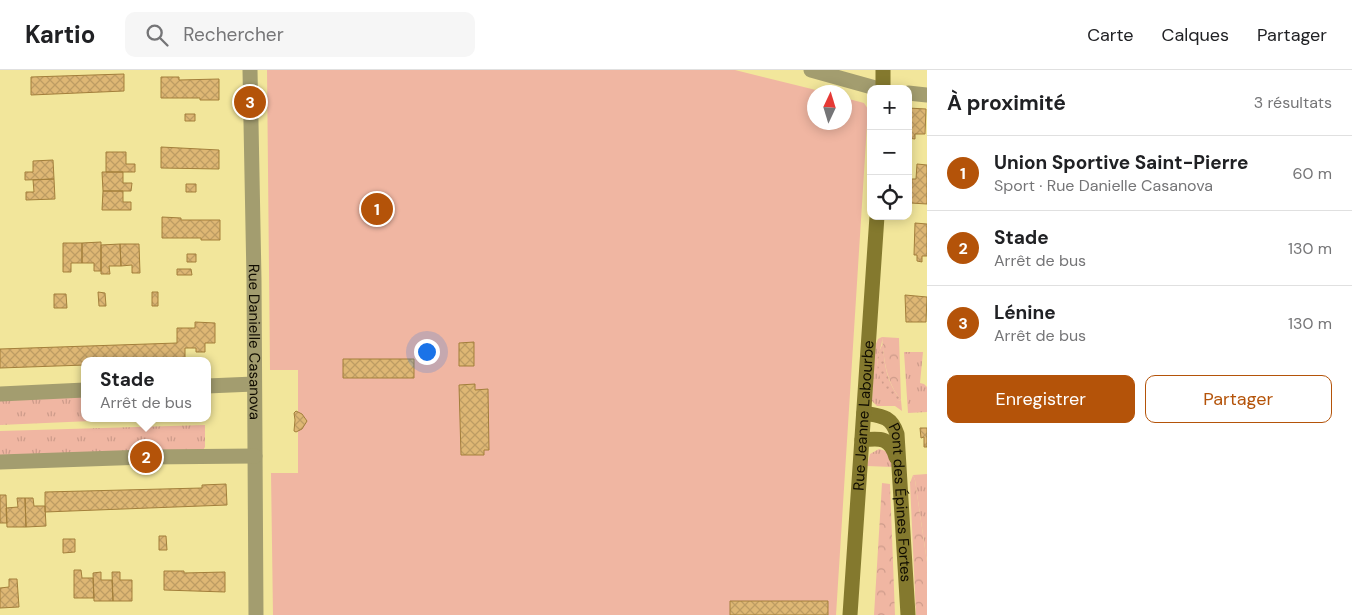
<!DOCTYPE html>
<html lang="fr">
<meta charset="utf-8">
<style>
body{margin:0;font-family:"DM Sans",sans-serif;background:#f6f6f6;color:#202124}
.controls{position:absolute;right:15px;top:15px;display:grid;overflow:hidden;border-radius:10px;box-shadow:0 2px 12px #0003}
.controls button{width:45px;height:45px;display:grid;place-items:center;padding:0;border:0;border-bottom:1px solid #e0e0e0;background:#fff;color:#202124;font:25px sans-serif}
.compass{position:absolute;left:807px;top:15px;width:45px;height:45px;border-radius:50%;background:#fff;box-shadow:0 2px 12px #0003;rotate:4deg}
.you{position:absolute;left:426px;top:281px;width:18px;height:18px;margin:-12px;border:4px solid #fff;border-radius:50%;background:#1a73e8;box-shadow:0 0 0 8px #1a73e833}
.badge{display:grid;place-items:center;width:32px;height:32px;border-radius:50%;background:#b45309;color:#fff;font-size:16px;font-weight:700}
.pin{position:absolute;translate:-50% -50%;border:2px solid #fff;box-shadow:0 1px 5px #0006}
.popup{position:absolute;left:81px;top:287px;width:130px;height:65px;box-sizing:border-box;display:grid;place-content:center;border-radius:10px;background:#fff;filter:drop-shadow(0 1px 4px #0005);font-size:16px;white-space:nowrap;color:#757577}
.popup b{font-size:19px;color:#202124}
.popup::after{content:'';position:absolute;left:50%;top:100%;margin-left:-10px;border:10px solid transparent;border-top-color:#fff}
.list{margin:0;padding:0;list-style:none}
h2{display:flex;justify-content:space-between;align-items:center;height:65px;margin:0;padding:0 20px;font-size:21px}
h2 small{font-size:16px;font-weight:400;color:#757577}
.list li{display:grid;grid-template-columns:32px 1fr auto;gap:15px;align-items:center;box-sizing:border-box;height:75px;padding:0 20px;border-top:1px solid #e0e0e0}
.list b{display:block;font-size:19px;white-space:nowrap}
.list p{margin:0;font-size:16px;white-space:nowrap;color:#757577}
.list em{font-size:16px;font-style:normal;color:#757577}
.actions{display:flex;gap:10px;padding:15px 20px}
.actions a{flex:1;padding:11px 0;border:1px solid #b45309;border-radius:10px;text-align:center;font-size:18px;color:#b45309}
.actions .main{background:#b45309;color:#fff}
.icon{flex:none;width:28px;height:28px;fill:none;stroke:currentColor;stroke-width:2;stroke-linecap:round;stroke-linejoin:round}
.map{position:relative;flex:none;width:927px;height:545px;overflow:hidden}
header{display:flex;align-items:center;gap:30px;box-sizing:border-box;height:70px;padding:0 25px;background:#fff;border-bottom:1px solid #e0e0e0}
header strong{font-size:24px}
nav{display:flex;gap:28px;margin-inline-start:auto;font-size:18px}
.search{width:350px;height:45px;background:#f6f6f6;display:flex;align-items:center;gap:12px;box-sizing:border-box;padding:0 18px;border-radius:10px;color:#757577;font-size:19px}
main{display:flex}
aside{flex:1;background:#fff}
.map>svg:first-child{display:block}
.grass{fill:url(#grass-tufts)}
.forest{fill:url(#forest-crowns)}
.garden{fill:url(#garden-dots)}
.pitch{fill:#f0b6a2}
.building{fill:url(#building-cross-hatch);stroke:#a37f3b}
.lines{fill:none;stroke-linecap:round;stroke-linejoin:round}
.street{stroke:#a39d6f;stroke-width:15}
.secondary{stroke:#84792e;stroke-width:15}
.labels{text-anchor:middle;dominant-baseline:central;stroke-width:5;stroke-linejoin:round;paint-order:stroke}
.street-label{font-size:15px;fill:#100c00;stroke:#fff}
</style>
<header>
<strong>Kartio</strong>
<div class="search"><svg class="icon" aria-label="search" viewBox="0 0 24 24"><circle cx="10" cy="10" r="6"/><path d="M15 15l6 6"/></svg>Rechercher</div>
<nav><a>Carte</a><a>Calques</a><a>Partager</a></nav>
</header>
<main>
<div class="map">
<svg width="927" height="545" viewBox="0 0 927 545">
<defs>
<pattern id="grass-tufts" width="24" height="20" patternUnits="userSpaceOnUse" patternTransform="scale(1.25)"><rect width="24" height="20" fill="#f0b6a2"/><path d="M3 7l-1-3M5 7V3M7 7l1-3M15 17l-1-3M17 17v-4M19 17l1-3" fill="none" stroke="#cd9b8a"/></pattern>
<pattern id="forest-crowns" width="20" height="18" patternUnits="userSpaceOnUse" patternTransform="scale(1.25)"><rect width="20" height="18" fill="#f0b6a2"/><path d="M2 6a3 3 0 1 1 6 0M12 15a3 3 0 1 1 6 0" fill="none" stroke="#cd9b8a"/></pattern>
<pattern id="garden-dots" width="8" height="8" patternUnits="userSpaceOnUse" patternTransform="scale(1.25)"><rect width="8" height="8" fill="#f0b6a2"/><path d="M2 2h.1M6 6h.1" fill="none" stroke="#cd9b8a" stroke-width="1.8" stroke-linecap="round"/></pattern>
<pattern id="building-cross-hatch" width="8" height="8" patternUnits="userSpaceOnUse" patternTransform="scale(1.25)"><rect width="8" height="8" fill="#deb774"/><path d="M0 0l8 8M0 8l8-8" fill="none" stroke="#bd9c63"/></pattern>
</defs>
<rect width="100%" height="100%" fill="#f2e69b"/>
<path class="grass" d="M882 267C883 278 875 285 878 297L898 331 901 330 902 341 895 336H877L872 331 875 276 878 269Z
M904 282H923L920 313 924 314 927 317V342L908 343Z
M85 325V348L205 349 91 351 0 355V328Z
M205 355V377L203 380 0 388V361Z
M879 379C890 381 891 387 892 397L867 396 870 384Z
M927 404V492L915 410 913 405Z"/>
<path class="forest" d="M882 267 899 268 901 330C886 311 884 291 882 267Z
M913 405 915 410 927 492V545H916L910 413Z
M882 413 890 414 895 545H874Z"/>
<path class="garden" d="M883 274C884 295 887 313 901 330L898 331 890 328 888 325C879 309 872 290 883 274Z"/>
<path class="pitch" d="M267 0H735L824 22H814V52H844L845 28 864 33 868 39 836 545H273L271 403H298V300H270Z"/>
<path class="building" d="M124 4V21L31 25V7Z
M161 7H179V10L219 9V30H200V28H161Z
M908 38 926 39 925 64H915V69L908 68Z
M185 44H195V51H185Z
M161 77 219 80V99L161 98Z
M106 82H126V94H135V102H106Z
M53 90 54 109 25 110V102H33V91Z
M917 94 927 95V134L911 133 912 109H916Z
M102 102H123V113H132L131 121H103Z
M54 109 55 129 26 130V122H34L33 110Z
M186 114H196V122H186Z
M103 121H123V132H131V140H102Z
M162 147 181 148V150H220V170H201V168H162Z
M915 153 927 154V186H922V192L917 191V185H914Z
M101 172V201H94V193H82V173Z
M63 173H82V193H71V202H63Z
M120 174 121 196H109L110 204H101V175Z
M120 174H139L140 203H132V195L121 196Z
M187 184H196V192H187Z
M177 199H191L192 205H177Z
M98 222 105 223 106 236H99Z
M152 222H158V236H152Z
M54 224H66L67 238H54Z
M905 225 927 227 926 252H906Z
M195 252 215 253V273H205V282H196V278H185V288H175V291H85V295L0 298V279L177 273V258H195Z
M474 272V296H459V273Z
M343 289H414V308H343Z
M475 314V320L488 319 489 380H484V385H461L459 315Z
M296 341 302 344 307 351 302 359 296 362 294 361 295 350 294 343Z
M920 358H927V377H924V367L921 368Z
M226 414 227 435 45 442V422L202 418V415Z
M0 425H6L7 453H0Z
M17 428H25L26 457H7L6 438 18 437Z
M25 428H33L34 436H45L46 456 26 457Z
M159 466H166L167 480H159Z
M63 469H75V482L63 483Z
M74 500H81L82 508H93L94 528H74Z
M164 501H184V503L225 502V522L164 520Z
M101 502V510H112L113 531H94L93 503Z
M112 502H120V510H132V531H113Z
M9 509H17L19 537 0 538V518L9 517Z
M730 531H828V545H730Z"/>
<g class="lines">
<g class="street">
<path id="s1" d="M250 0 254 210 256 545"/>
<path d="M811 0 879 19"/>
<path d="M908 23 927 25"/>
<path d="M207 316 254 314"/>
<path d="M0 324 85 320"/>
<path d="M0 392 146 387 255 386"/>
</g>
<g class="secondary">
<path d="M883 0V19"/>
<path id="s2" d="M864 343C880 346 891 345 897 364L908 545"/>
<path d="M862 370C880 368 890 367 896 387"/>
<path id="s3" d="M850 545 877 146"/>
</g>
</g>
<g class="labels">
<g class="street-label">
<text stroke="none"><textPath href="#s1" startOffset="272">Rue Danielle Casanova</textPath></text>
<text stroke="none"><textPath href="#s3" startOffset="200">Rue Jeanne Labourbe</textPath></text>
<text stroke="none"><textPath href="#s2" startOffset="111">Pont des Épines Fortes</textPath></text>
</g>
</g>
</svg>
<div class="controls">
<button>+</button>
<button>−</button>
<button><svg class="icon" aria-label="locate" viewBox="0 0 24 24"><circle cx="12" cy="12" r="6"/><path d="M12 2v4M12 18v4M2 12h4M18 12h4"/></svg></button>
</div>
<svg class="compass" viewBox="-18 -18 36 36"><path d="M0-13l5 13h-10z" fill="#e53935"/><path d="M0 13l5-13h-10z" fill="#757577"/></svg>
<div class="you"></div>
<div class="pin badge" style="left:377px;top:139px">1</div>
<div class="pin badge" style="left:146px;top:387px">2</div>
<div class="popup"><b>Stade</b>Arrêt de bus</div>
<div class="pin badge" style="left:250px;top:32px">3</div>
</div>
<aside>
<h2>À proximité<small>3 résultats</small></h2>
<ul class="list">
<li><span class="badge">1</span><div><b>Union Sportive Saint-Pierre</b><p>Sport · Rue Danielle Casanova</p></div><em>60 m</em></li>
<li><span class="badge">2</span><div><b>Stade</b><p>Arrêt de bus</p></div><em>130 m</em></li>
<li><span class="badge">3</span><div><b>Lénine</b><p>Arrêt de bus</p></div><em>130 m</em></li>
</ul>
<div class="actions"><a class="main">Enregistrer</a><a>Partager</a></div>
</aside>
</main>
